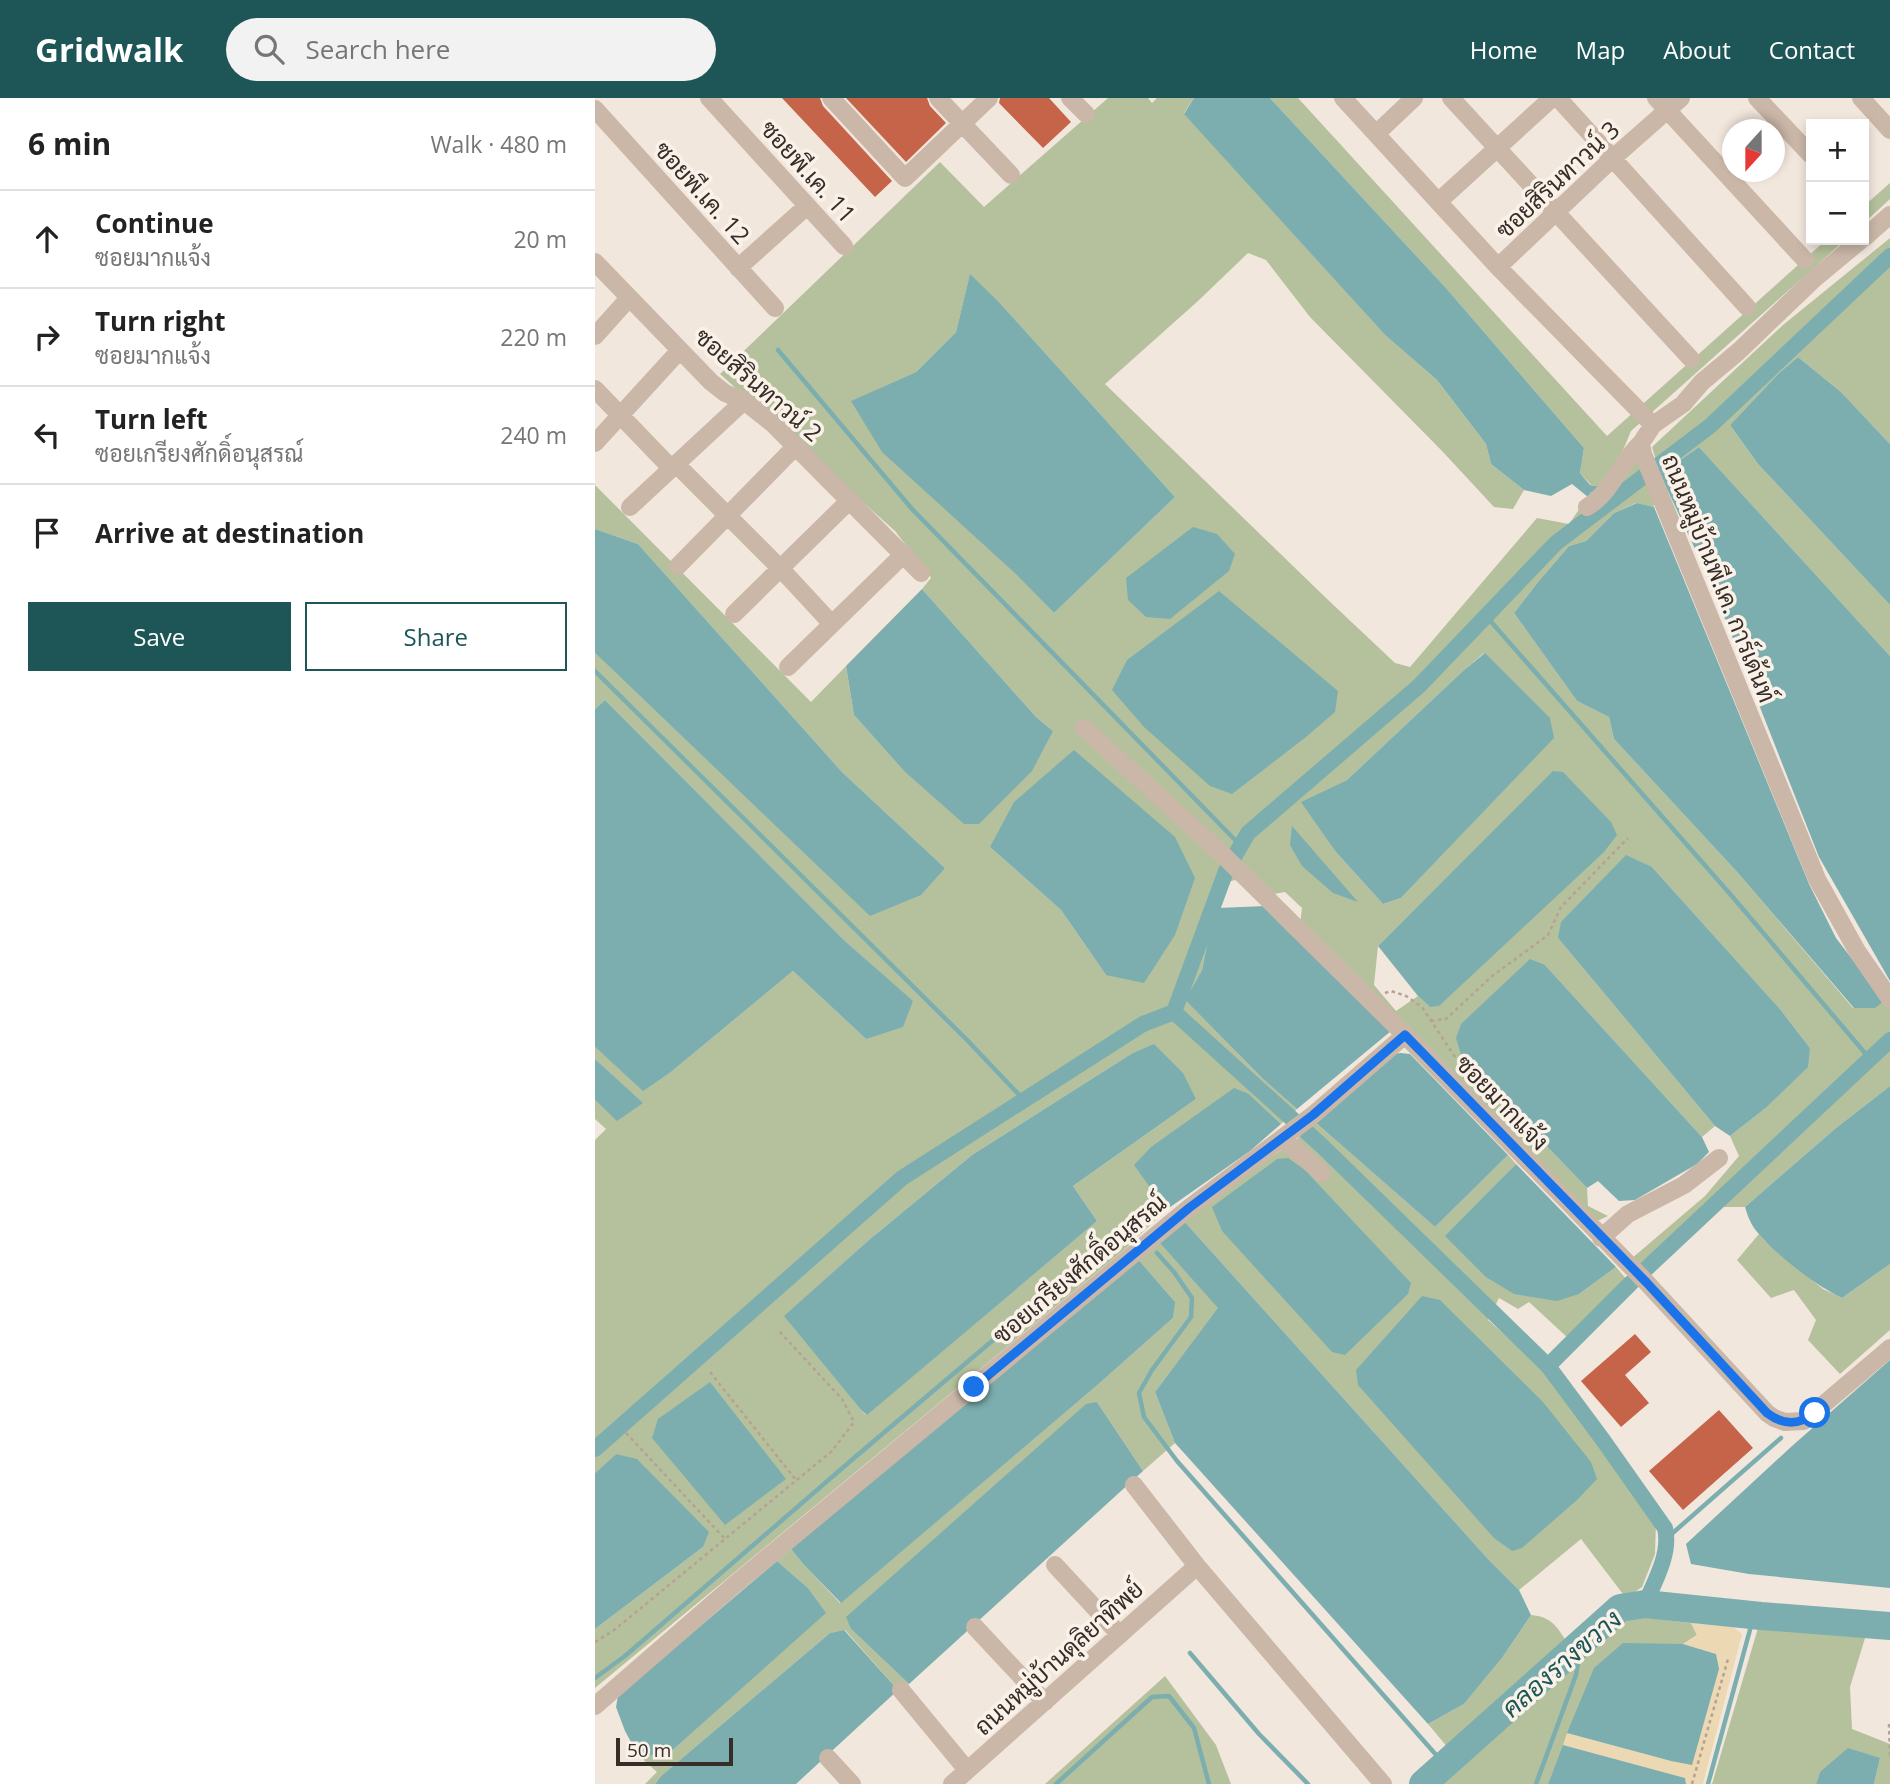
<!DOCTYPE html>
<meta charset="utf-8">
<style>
body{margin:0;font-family:"Open Sans",Sarabun,sans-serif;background:#f2f2f2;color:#222}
.controls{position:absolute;right:21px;top:21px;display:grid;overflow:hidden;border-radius:0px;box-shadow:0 4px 10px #0003}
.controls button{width:63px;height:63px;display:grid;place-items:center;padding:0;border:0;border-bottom:2px solid #e0e0e0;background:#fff;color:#222;font:35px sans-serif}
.compass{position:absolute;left:1127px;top:21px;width:63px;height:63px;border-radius:50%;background:#fff;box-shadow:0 4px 10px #0003;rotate:201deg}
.scale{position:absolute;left:21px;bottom:18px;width:117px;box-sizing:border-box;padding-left:7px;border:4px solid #372d28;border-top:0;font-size:19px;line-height:24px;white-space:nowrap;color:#372d28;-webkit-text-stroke:5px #faf2e9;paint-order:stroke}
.stop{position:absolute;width:21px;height:21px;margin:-16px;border:5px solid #1a73e8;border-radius:50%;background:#fff}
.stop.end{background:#1a73e8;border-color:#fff;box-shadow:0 2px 7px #0008}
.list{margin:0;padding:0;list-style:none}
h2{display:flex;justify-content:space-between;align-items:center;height:91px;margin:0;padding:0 28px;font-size:30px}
h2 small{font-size:23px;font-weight:400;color:#767676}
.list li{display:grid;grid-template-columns:46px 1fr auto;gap:21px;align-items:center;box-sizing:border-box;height:98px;padding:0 28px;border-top:2px solid #e0e0e0}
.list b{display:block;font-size:26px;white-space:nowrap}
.list p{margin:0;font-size:23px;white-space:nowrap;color:#767676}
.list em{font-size:23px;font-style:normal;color:#767676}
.actions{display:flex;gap:14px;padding:21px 28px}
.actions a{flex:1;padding:16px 0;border:2px solid #1e5658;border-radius:0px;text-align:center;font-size:24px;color:#1e5658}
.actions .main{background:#1e5658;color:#fff}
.icon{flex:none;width:38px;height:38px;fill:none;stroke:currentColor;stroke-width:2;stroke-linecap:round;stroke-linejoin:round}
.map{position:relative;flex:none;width:1295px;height:1686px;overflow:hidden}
header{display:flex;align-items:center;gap:42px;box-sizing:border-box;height:98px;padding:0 35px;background:#1e5658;color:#fff}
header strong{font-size:33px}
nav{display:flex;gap:38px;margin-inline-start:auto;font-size:24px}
.search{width:490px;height:63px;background:#f2f2f2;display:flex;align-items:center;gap:18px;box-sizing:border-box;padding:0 24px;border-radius:38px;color:#767676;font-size:26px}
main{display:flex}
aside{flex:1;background:#fff}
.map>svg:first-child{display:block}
.green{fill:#b5c19d;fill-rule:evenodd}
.sand{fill:#edd8b4}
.water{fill:#7caeaf}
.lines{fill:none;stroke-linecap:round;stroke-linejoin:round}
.stream{stroke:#7caeaf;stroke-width:4.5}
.canal{stroke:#7caeaf;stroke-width:16}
.river{stroke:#7caeaf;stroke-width:28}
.building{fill:#c56448}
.path{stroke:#b6a193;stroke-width:2.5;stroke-dasharray:3.5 3.5;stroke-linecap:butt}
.minor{stroke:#cab7a8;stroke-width:18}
.route{stroke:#1a73e8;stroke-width:9}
.labels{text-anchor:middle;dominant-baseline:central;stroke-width:7;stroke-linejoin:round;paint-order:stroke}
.street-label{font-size:24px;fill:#372d28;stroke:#faf2e9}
.water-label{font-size:26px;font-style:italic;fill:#1e5658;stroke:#faf2e9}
</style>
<header>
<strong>Gridwalk</strong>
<div class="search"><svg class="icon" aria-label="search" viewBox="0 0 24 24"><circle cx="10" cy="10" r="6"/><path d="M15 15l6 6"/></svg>Search here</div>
<nav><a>Home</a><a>Map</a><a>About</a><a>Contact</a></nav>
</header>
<main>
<aside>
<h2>6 min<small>Walk · 480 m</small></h2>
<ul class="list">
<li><svg class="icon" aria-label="ahead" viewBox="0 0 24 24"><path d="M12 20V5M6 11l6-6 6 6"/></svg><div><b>Continue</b><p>ซอยมากแจ้ง</p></div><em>20 m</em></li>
<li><svg class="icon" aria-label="right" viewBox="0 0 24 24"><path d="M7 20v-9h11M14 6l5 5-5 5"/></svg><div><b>Turn right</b><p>ซอยมากแจ้ง</p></div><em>220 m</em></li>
<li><svg class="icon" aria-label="left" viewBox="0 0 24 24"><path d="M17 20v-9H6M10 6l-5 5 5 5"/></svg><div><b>Turn left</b><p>ซอยเกรียงศักดิ์อนุสรณ์</p></div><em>240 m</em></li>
<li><svg class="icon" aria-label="arrive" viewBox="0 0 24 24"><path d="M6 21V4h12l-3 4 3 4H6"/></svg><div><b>Arrive at destination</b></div></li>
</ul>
<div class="actions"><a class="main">Save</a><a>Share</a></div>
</aside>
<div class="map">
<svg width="1295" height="1686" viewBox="0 0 1295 1686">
<rect width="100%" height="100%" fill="#f2e7dd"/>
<path class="green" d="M513 0H553L557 5 562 0H599L589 15 790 237 842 282 891 346 896 366 929 392 918 411 899 409 848 354 715 219 671 162 653 155 603 203 510 286 730 499 800 565 815 569 942 420 974 426 996 394 1041 357 1058 396 1059 409 1041 405 1019 415 991 443 974 448 943 484 919 515 982 603 1014 619 1019 641 1143 775 1258 910 1290 903 1295 910V988L1241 1030 1150 1109H1127L1053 1175 1036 1161 1110 1098 1144 1058 1135 1038 1172 1009 1212 969 1215 950 1185 911 1057 769 963 840 1120 1028 1107 1039 950 867 867 960 992 1090 993 1108 1013 1118 998 1125 705 827 707 810 690 794 679 796 640 782 633 784 616 827 607 872 590 902 668 981 702 1011 686 1026 654 996 565 1102 571 1112 530 1151 0 1590V1531L108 1449 21 1356 0 1375V1042L11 1031 0 1021V1002L22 1022 47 1005 0 961V949L48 992 76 974 198 873 271 941 318 904 250 843 10 602 0 611V555L275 817 350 770 247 674 43 446 0 431V387L216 604 251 568 259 617 308 672 458 633 441 619 327 491 336 480 300 433 125 276 345 64 389 109ZM375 177 404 204 580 399 459 515 257 303 321 274 361 234ZM889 555 958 640 806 800 788 806 740 753 707 704 752 682 869 572ZM958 674H968L835 909 823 898 801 913 779 887 783 848ZM395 749 580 837 511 877 466 812ZM536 956 601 1001 478 1088 502 1123 271 1317 266 1312 190 1218 275 1141 377 1057Z
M675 0H703L1012 338 1231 142H1250L1036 333 1023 364 1007 389 996 387 985 375 989 350 851 190Z
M1295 85V101L1269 125V108Z
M1295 140V346L1246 294 1203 259 1184 275 1135 327 1163 366 1295 507V558L1104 349 1065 376 1057 349 1188 227Z
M720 1024 840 1129 913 1057 921 1066 851 1139 984 1196 1021 1169 1039 1190 974 1241 934 1204 923 1211 904 1200 893 1222 960 1282 1014 1354 1061 1424 1060 1456 1047 1489 1031 1500 986 1441 924 1492 893 1461 588 1122 702 1041Z
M1164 1136 1170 1143 1228 1191 1247 1200 1295 1166V1232L1245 1276 1213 1242 1221 1222 1199 1192 1176 1200 1142 1162Z
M563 1143 624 1210 560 1294 580 1345 548 1373 502 1304 256 1531 314 1586 303 1592 250 1532 235 1535 66 1678 60 1686H50L62 1674 43 1657 71 1658 230 1515 213 1490 182 1463 196 1451 209 1467 245 1505 499 1290 578 1220 579 1203 542 1160Z
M936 1517C957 1519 961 1528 972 1544L854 1651 833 1626 869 1606 907 1560Z
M1044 1519 1096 1525 1102 1537 1088 1546 1074 1547 1000 1570 953 1686H836L1009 1531Z
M1163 1530 1271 1537 1255 1589 1257 1631 1295 1646V1686H1279L1285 1660 1225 1674 1221 1686H1117Z
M570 1578 621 1647 636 1686H450Z"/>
<path class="sand" d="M1096 1525 1138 1529 1147 1536 1108 1686H1091L1090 1680 968 1647 972 1635 1076 1663 1121 1556 1088 1546 1102 1537Z"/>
<path class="water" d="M599 0H675L851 190 989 350 985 375 995 387 1007 389 1006 391 996 394 993 399 977 386 956 398 929 392 896 366 891 346 842 282 790 237 589 16Z
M375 176 404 204 580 399 459 515 422 477 287 354 256 303 321 274 361 234Z
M1203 259 1246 294 1295 346V507L1163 366 1135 327 1184 275Z
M1104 349 1295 558V883L1224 759 1116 485 1065 376Z
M1042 405 1059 409 1214 786 1241 840 1289 903 1280 910H1259L1143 775 1019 641 1014 619 982 603 919 515 943 484 974 448 991 443 1019 415Z
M598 429 622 436 640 456 634 473 575 521 551 519 533 502 531 480Z
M0 431 43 446 247 674 350 770 326 797 275 818 0 555Z
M327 491 441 619 458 633 437 673 384 726H369L308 672 259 617 251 568Z
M624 493 743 593 740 614 711 639 637 696 615 688 549 629 517 592 532 562Z
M890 555 955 620 959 640 806 800 788 806 740 753 706 704 752 682 869 572Z
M10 602 250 843 318 903 308 929 271 941 198 873 76 974 48 993 0 949V611Z
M479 652 580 739 600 780 580 837 549 885 511 877 466 812 395 749 419 704Z
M958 673 968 674 1016 724 1022 737 1009 754 844 908 835 909 823 898 783 848Z
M697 728 763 804 738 795 707 768 695 747Z
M1031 757 1057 769 1185 911 1215 950 1213 969 1172 1009 1135 1038 1120 1028 963 840 966 824Z
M670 808 796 933 702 1011 668 981 590 902 607 872 616 827 623 810Z
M935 861 950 867 1107 1039 1114 1054 1102 1066 1040 1102 1024 1103 1003 1083 992 1090 867 960 861 940 866 926Z
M559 946 588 975 601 1001 478 1088 502 1123 272 1317 266 1312 189 1218 275 1141 377 1057 536 956Z
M806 955 815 956 913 1057 840 1129 720 1024 797 956Z
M0 961 48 1005 22 1023 0 1002Z
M1295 988V1166L1247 1200C1221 1188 1176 1153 1159 1130 1155 1124 1152 1116 1150 1109L1241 1030Z
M639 990 654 996 686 1026 655 1053 571 1112 539 1067 556 1049Z
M693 1060 710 1072 816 1185 813 1196 750 1257 737 1254 627 1133 617 1109 682 1061Z
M921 1066 1021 1169 984 1196 962 1203 919 1196 891 1179 850 1138Z
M588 1122 893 1461 924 1492 936 1517 907 1560 869 1606 833 1626 580 1345 560 1294 623 1210 563 1143Z
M542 1160 580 1204 578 1220 499 1290 246 1505 209 1467 196 1451 525 1177Z
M827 1198 845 1202 948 1304 996 1364 1002 1381 982 1402 927 1450 917 1453 899 1440 763 1287 761 1272Z
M1295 1262V1490L1154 1476 1096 1466 1091 1446 1197 1348Z
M115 1284 191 1381 130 1427 57 1340 63 1321Z
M502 1304 548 1373 314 1586 256 1531 251 1519 491 1306Z
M21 1356 42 1361 114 1434 108 1449 0 1531V1375Z
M182 1463 213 1490 231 1515 71 1658 43 1657 30 1633 21 1609 23 1598Z
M249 1532 303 1592 201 1686H60L66 1678 235 1535Z
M1028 1545 1088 1546 1121 1556 1124 1571 1097 1667 1076 1663 972 1635 999 1570Z
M968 1647 1090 1680 1091 1686H953Z
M1253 1650 1285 1660 1279 1686H1221L1225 1674Z"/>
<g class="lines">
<path class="stream" d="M183 252 317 411 646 748
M891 518 1136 797 1275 961
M0 573 373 943 429 1002
M536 1125 543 1134
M562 1155 579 1174 597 1200 596 1219 557 1272 544 1295 549 1319 582 1363 850 1667
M1072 1440 1186 1340
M595 1555 664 1636 713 1686
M0 1580 30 1558 259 1360 554 1110
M461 1686 557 1599 574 1598 599 1630 614 1686
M941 1686 981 1577 986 1546
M1113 1686 1159 1517"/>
<path class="canal" d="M579 914 631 773 653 735 824 588 961 445 1115 328 1295 158
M953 1268 1036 1185 1295 942
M0 1351 307 1080 548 926 579 914 726 1047 953 1268 1008 1342 1070 1430C1076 1455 1060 1483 1050 1506"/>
<path class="river" d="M828 1686 1025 1510 1050 1506 1166 1518 1295 1528"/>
</g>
<path class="building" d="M187 0H225L228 8 297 83 280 99Z
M251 0H332L335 8 351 25 311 64Z
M405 0H454L476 24 448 50 404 5Z
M1040 1236 1056 1254 1030 1277 1054 1305 1026 1329 986 1283Z
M1124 1312 1158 1350 1088 1412 1054 1373Z"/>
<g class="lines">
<path class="path" d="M790 895 796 893 811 898 827 909 868 971
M836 923 851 921 896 879 953 837 966 809 1033 740
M115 1274 201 1382
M31 1335 130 1441
M0 1544 18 1533 237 1353 259 1324 247 1301 183 1232
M1294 1626 1295 1659
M1097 1686 1133 1561"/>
<path class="minor" d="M114 0 249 148
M236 0 310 80 394 0
M343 0 416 77
M475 0 491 16
M748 0 903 169 1058 327
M856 0 1096 261
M963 0 1152 209
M1061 0 1210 162
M1162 0 1216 57
M1266 0 1295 32
M0 11 180 210
M782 35 819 0
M843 104 957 0
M1269 140 1295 117
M1266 142 1219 181 1144 253 1107 284 1088 306 1058 327 1046 345 1048 356 1222 781 1262 853 1295 901
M0 164 116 284 130 295 149 303 178 326 326 475
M903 169 1018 60 1086 0
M143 170 212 108
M0 238 34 200
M0 291 76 370
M0 345 85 252
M81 366 186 471 236 525
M35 409 149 303
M992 409C1017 395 1025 363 1046 345
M83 468 201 348
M139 516 255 402
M193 569 309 456
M489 630 626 755 810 937 1052 1185 1172 1315 1179 1320 1190 1324 1209 1323 1295 1250
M687 1040 727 1075
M1006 1140 1033 1116 1089 1087 1124 1060
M539 1387 602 1468 788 1686
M460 1467 525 1537
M380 1529 450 1604
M306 1592 372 1672
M0 1608 138 1488 594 1110 718 1017 810 937
M233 1660 257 1686
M357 1686 602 1468"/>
</g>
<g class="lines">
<path class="route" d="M379 1289 594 1110 718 1017 810 937 1052 1185 1172 1315C1189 1328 1204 1327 1220 1315"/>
</g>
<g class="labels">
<g class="street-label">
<text transform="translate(214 73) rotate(48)">ซอยพี.เค. 11</text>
<text transform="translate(962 81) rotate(-43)">ซอยสิรินทาวน์ 3</text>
<text transform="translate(108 94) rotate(48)">ซอยพี.เค. 12</text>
<text transform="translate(164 286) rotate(41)">ซอยสิรินทาวน์ 2</text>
<text transform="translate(1125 480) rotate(68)">ถนนหมู่บ้านพี.เค. การ์เด้นท์</text>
<text transform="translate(908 1004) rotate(46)">ซอยมากแจ้ง</text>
<text transform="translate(484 1170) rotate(-40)">ซอยเกรียงศักดิ์อนุสรณ์</text>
<text transform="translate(463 1559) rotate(-42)">ถนนหมู่บ้านดุลิยาทิพย์</text>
</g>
<g class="water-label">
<text transform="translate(966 1565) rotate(-41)">คลองรางขวาง</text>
</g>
</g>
</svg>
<div class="controls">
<button>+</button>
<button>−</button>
</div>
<svg class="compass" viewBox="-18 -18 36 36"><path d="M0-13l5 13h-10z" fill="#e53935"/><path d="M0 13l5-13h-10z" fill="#767676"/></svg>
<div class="scale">50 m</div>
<div class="stop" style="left:1220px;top:1315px"></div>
<div class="stop end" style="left:379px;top:1289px"></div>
</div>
</main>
